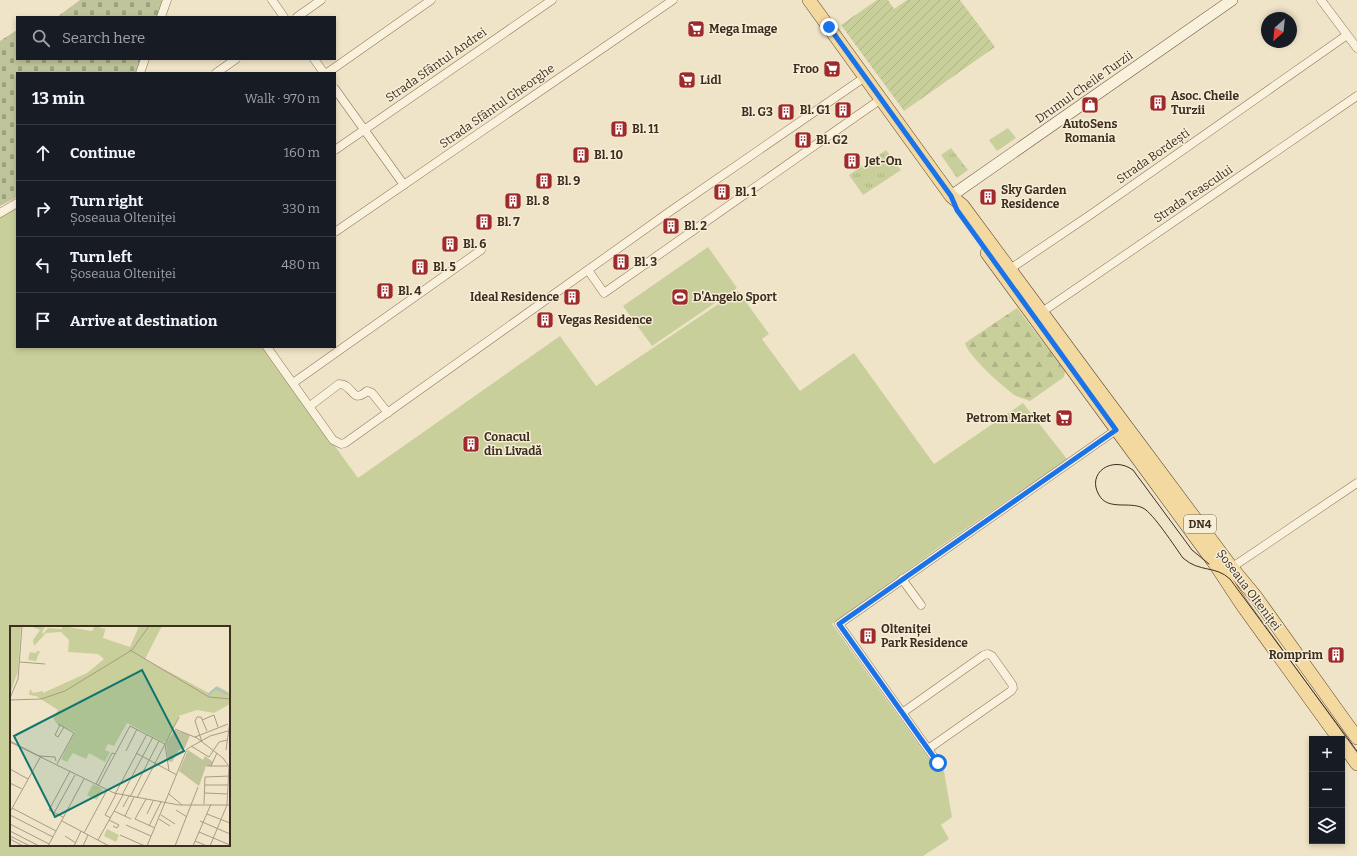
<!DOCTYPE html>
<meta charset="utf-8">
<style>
body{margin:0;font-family:Bitter,serif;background:#242831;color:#f1f3f6}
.controls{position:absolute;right:12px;bottom:12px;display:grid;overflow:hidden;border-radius:0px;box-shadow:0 2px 6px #0003}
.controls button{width:36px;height:36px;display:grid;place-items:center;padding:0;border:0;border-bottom:1px solid #363941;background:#171b24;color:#f1f3f6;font:20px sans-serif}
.compass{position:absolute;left:1261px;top:12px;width:36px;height:36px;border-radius:50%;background:#171b24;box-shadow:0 2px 6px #0003;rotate:207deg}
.stop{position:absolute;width:12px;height:12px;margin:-9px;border:3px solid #1a73e8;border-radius:50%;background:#fff}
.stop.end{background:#1a73e8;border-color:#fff;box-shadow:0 1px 4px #0008}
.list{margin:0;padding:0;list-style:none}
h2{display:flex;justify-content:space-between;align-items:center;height:52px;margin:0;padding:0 16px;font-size:17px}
h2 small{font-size:13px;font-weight:400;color:#9ea1a6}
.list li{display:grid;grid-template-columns:26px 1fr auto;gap:12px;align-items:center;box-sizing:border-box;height:56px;padding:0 16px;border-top:1px solid #363941}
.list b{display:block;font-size:15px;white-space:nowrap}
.list p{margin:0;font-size:13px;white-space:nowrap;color:#9ea1a6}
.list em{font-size:13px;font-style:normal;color:#9ea1a6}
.icon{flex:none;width:22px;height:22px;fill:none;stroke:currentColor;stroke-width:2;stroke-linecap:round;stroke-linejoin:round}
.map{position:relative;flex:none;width:1357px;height:856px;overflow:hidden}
.search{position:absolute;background:#171b24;box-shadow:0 2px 6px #0003;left:16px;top:16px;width:320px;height:44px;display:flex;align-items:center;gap:10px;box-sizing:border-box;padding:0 14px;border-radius:0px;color:#9ea1a6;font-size:15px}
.panel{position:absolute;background:#171b24;box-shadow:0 2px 6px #0003;left:16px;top:72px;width:320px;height:276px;border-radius:0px}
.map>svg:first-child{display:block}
.grass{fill:#c9cf9b;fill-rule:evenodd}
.forest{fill:url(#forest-firs)}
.cemetery{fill:url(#cemetery-stones)}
.park{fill:url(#park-tufts)}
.garden{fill:url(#garden-furrows)}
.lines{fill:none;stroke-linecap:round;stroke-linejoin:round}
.street-casing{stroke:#8d765c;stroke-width:9}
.secondary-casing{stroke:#6f573f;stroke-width:12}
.primary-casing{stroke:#5b4430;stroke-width:14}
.street{stroke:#faf1dc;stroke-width:8}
.secondary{stroke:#faf1dc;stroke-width:11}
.primary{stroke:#f3d9a0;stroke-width:13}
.tram{stroke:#3d2e20;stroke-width:1}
.route{stroke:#1a73e8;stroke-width:5}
.labels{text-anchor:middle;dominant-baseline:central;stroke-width:3;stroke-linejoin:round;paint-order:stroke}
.shield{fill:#f7eed8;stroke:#756857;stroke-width:1}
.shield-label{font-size:11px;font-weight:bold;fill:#3d2e20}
.poi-label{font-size:12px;font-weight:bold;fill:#3d2e20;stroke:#f7eed8;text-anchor:start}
.street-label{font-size:12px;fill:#3d2e20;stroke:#f7eed8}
.inset-river{fill:none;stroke:#a9c4bc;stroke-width:2}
.inset-road{fill:none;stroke:#a89b85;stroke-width:1}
.view{fill:#0f766e;fill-opacity:0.15;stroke:#0f766e;stroke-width:2}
.inset-edge{fill:none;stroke:#3d2e20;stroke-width:2}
</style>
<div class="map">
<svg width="1357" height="856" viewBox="0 0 1357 856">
<defs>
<pattern id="forest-firs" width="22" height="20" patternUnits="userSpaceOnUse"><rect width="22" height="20" fill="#c9cf9b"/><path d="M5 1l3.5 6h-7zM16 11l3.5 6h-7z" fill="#aeb285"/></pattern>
<pattern id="cemetery-stones" width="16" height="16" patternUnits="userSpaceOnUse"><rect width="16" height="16" fill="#bfc49a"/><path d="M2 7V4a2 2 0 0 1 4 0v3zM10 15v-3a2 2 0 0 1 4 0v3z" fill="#9ca07d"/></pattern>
<pattern id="park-tufts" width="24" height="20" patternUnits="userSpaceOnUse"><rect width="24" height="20" fill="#c9cf9b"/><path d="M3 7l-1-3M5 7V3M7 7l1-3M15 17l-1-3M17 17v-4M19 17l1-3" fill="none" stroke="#aeb285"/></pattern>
<pattern id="garden-furrows" width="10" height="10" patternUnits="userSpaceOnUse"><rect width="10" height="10" fill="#c9cf9b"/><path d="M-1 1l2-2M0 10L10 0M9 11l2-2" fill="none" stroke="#aeb285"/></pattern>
</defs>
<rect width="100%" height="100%" fill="#f0e4c8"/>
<path class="grass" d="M1008 128 1016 138 997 151 989 140Z
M17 207V347H263L358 478 560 336 596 386 738 291 769 334 762 339 800 391 854 353 934 464 1023 403 1067 459 945 543 832 624 937 770 943 766 952 817 941 825 949 839 923 856H0V217ZM11 627H229V845H11Z
M708 247 737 288 652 346 623 306Z"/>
<path class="forest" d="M1017 308 1065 371 1064 377 1030 401C1026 399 1020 398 1016 396 1005 389 967 355 965 343Z"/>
<path class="cemetery" d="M80 0H163L157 17H57Z
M17 30V59H142L136 73H17V197L0 206V41Z"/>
<path class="park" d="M951 148 968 170 957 178 941 155Z
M886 150 901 170 863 195 849 175Z"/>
<path class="garden" d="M877 0H888L894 9 907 0H960L995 47 904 111 841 25Z"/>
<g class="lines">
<g class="street-casing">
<path id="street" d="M272 0 284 17
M1321 0 1357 48
M161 17 167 0
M297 17 321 0
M314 59 324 73
M140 73 145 59
M216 73 236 59
M327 73 431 0
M335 89 404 185
M335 150 552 0
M0 213 17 203
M335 232 673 0
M1010 269 1093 213 1347 35
M588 270 604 293 881 99
M1039 314 1357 96
M267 347 333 440 341 444 345 443 672 210 865 77
M293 383 481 250
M310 406 339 384C354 384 351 405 367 391L372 393 388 413
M1228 570 1357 483
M902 579 921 605
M902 713 984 655 988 654 992 656 1012 684 1013 688 1011 691 928 749
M938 763 839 624 1116 430"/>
</g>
<g class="secondary-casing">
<path id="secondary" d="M951 196 1232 0"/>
</g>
<g class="primary-casing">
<path id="primary" d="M809 0 951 196 963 206 1097 387 1232 568 1256 597 1357 738
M987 253 1127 444 1213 561 1242 605 1339 739
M1342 743 1357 764"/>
</g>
<use href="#street" class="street"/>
<use href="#secondary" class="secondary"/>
<use href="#primary" class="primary"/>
<path class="tram" d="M1209 564 1192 550 1133 470C1112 455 1086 473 1099 495 1108 511 1129 501 1143 508 1153 513 1175 547 1183 558 1200 573 1215 565 1230 579L1357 751"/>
</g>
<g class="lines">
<path class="route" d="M829 27 951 196 957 210 1116 430 839 624 938 763"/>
</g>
<defs>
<g id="supermarket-square" transform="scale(0.9)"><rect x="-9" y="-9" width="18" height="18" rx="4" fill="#9e2a2b" stroke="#f7eed8"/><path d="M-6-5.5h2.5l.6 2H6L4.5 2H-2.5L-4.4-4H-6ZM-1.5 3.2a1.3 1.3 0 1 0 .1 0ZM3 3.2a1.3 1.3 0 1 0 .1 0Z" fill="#fff"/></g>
<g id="building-square" transform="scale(0.9)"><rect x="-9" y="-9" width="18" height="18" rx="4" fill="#9e2a2b" stroke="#f7eed8"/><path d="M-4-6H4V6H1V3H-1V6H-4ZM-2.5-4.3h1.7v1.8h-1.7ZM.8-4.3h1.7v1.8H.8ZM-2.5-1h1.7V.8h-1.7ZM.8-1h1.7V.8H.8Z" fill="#fff"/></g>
<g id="shop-square" transform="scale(0.9)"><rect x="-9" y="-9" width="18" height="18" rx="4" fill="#9e2a2b" stroke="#f7eed8"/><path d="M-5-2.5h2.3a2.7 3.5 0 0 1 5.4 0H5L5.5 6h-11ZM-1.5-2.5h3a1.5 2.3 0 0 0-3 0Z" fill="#fff"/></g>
<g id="stadium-square" transform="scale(0.9)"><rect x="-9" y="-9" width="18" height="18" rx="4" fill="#9e2a2b" stroke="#f7eed8"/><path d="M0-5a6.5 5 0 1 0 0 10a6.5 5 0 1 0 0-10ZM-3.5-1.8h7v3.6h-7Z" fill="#fff"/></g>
</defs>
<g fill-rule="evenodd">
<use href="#supermarket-square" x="696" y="29"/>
<use href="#supermarket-square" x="832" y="69"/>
<use href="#supermarket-square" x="687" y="80"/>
<use href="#building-square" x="1158" y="103"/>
<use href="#shop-square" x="1090" y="105"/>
<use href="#building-square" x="843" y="110"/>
<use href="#building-square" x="786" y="112"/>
<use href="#building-square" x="619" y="129"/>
<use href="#building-square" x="803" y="140"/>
<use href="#building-square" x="581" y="155"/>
<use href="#building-square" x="852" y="161"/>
<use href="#building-square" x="544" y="181"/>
<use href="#building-square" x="722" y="192"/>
<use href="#building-square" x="988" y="197"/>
<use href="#building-square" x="513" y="201"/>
<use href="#building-square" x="484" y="222"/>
<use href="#building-square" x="671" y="226"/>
<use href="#building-square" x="450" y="244"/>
<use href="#building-square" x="621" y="262"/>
<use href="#building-square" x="420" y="267"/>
<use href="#building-square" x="385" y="291"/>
<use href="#building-square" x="572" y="297"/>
<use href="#stadium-square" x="680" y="297"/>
<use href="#building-square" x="545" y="320"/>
<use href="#supermarket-square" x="1064" y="418"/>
<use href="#building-square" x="471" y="444"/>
<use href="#building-square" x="868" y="636"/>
<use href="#building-square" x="1336" y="655"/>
</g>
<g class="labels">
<rect class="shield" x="1184" y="515" width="32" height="18" rx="3"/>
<g class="shield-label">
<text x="1200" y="524">DN4</text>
</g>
<g class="poi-label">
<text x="709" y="29">Mega Image</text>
<text x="819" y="69" text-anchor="end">Froo</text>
<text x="700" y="80">Lidl</text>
<text x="1171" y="96">Asoc. Cheile<tspan x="1171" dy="14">Turzii</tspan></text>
<text x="830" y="110" text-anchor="end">Bl. G1</text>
<text x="773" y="112" text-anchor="end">Bl. G3</text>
<text x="1090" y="124" text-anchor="middle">AutoSens<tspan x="1090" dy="14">Romania</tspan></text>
<text x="632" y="129">Bl. 11</text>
<text x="816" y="140">Bl. G2</text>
<text x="594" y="155">Bl. 10</text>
<text x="865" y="161">Jet-On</text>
<text x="557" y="181">Bl. 9</text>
<text x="1001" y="190">Sky Garden<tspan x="1001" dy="14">Residence</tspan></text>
<text x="735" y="192">Bl. 1</text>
<text x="526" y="201">Bl. 8</text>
<text x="497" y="222">Bl. 7</text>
<text x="684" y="226">Bl. 2</text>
<text x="463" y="244">Bl. 6</text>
<text x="634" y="262">Bl. 3</text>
<text x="433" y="267">Bl. 5</text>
<text x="398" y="291">Bl. 4</text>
<text x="559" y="297" text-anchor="end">Ideal Residence</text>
<text x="693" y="297">D'Angelo Sport</text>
<text x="558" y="320">Vegas Residence</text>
<text x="1051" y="418" text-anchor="end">Petrom Market</text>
<text x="484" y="437">Conacul<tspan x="484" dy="14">din Livadă</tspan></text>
<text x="881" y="629">Olteniței<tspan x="881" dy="14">Park Residence</tspan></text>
<text x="1323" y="655" text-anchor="end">Romprim</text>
</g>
<g class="street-label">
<text transform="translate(436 65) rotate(-35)">Strada Sfântul Andrei</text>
<text transform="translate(1084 87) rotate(-35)">Drumul Cheile Turzii</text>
<text transform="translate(497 106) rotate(-35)">Strada Sfântul Gheorghe</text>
<text transform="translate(1153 156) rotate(-35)">Strada Bordești</text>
<text transform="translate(1193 194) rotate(-34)">Strada Teascului</text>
<text transform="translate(1249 590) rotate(53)">Șoseaua Olteniței</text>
</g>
</g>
<g transform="translate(10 626)">
<rect width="220" height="220" fill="#f0e4c8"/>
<path d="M0 0H11L8 42 0 68ZM20 0H35L32 7 33 8 38 2 52 3V0L82 5 85 0 95 3 96 1 93 12 120 21 129 0H152L135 33 199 67 207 60 220 67V78L204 87 187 84 169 90 157 115 153 116 117 97 104 120 98 118 95 124 100 126 95 136 79 127 76 133 63 127 57 136 51 133 65 106 47 98 43 92 48 84 26 70 19 69 20 63 23 67 33 65V67L77 47 94 33 88 28 58 26 59 14 51 6 36 7 24 20 23 14 30 4Z" fill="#c9cf9b"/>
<path d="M0 42 8 45 0 68Z" fill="#c9cf9b"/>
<path d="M165 104 180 109 175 122 169 124 162 136 158 135 156 117ZM178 124 193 134 195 130 203 136 201 140H196L189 160 169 145Z" fill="#bfc49a"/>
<path d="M27 25H30L26 35 18 34 20 26 26 27ZM97 203 109 209 106 216 94 210Z" fill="#c9cf9b"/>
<path d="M83 158 93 163 87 174 77 169Z" fill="#c9cf9b"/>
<path class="inset-river" d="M198 69 206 62 217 68"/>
<path class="inset-road" d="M120 24 199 71 220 73M10 36 35 38M0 72 8 53 12 0M0 74 31 73 55 65 122 24 139 0M192 94 204 89 208 101M50 99 45 109 48 111 54 101M165 103 187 112 213 132 220 142M185 111 218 98M0 115 29 130 45 131 46 135M0 116 104 167 169 179H220M192 116 185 95 187 91H191L197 105M155 118 159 145M181 120 199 131 209 116 217 114M216 124 220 95M116 125 127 103M126 127 167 149M47 138 64 107 48 98M197 140H218M201 140 207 127M0 143 18 153M0 157 12 163M86 158 102 127 105 128M195 159H218M88 160 120 100 155 118M195 167 218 168M105 168 137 108M159 168 172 179M112 169 143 111M120 171 149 115M127 172 169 91M136 173 125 193 145 202M194 178 195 151 220 150M113 181 119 170M2 182 46 205M166 184 177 191M104 185 121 193M0 186 31 130M44 187 65 149M137 188 143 175M197 188 220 197M0 189 43 211M151 189 165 198M115 190 124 171M53 191 39 184 60 145M101 192 95 189 106 168M149 193 160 200M99 194 109 199 107 202 103 200M52 195 99 220M190 195 220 208M0 198 39 218M116 199 141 210M139 200 151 176M0 205 29 220M189 206 220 219M74 207 97 164M110 209 135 220M0 210 20 220M55 210 66 217M0 213 13 220M88 214 113 169M185 215 197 220M38 220 74 153M64 220 71 205M73 220 78 209M137 220 177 123 200 110 218 105M165 220 188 161M183 220 201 178M200 220 217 179 219 141"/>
<path class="view" d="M132 44 174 125 45 191 4 110Z"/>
<rect width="220" height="220" class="inset-edge"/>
</g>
</svg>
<div class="controls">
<button>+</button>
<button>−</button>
<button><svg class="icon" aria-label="layers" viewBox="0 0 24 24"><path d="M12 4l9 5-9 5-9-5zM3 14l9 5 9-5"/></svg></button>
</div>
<svg class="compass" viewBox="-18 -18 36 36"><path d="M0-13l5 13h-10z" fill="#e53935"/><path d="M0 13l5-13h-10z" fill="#9ea1a6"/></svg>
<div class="stop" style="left:938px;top:763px"></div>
<div class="stop end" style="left:829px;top:27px"></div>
<div class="search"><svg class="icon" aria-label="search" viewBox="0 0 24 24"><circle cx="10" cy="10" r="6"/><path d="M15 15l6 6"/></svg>Search here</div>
<section class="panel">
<h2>13 min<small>Walk · 970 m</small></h2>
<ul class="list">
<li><svg class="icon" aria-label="ahead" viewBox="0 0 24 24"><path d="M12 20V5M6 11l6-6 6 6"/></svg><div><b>Continue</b></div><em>160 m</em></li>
<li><svg class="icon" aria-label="right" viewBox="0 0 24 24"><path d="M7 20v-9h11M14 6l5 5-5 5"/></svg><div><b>Turn right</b><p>Șoseaua Olteniței</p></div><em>330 m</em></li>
<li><svg class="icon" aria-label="left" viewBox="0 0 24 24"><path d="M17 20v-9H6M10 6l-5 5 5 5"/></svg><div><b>Turn left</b><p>Șoseaua Olteniței</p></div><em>480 m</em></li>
<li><svg class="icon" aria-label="arrive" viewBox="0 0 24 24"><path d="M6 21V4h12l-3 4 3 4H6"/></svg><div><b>Arrive at destination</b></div></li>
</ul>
</section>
</div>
